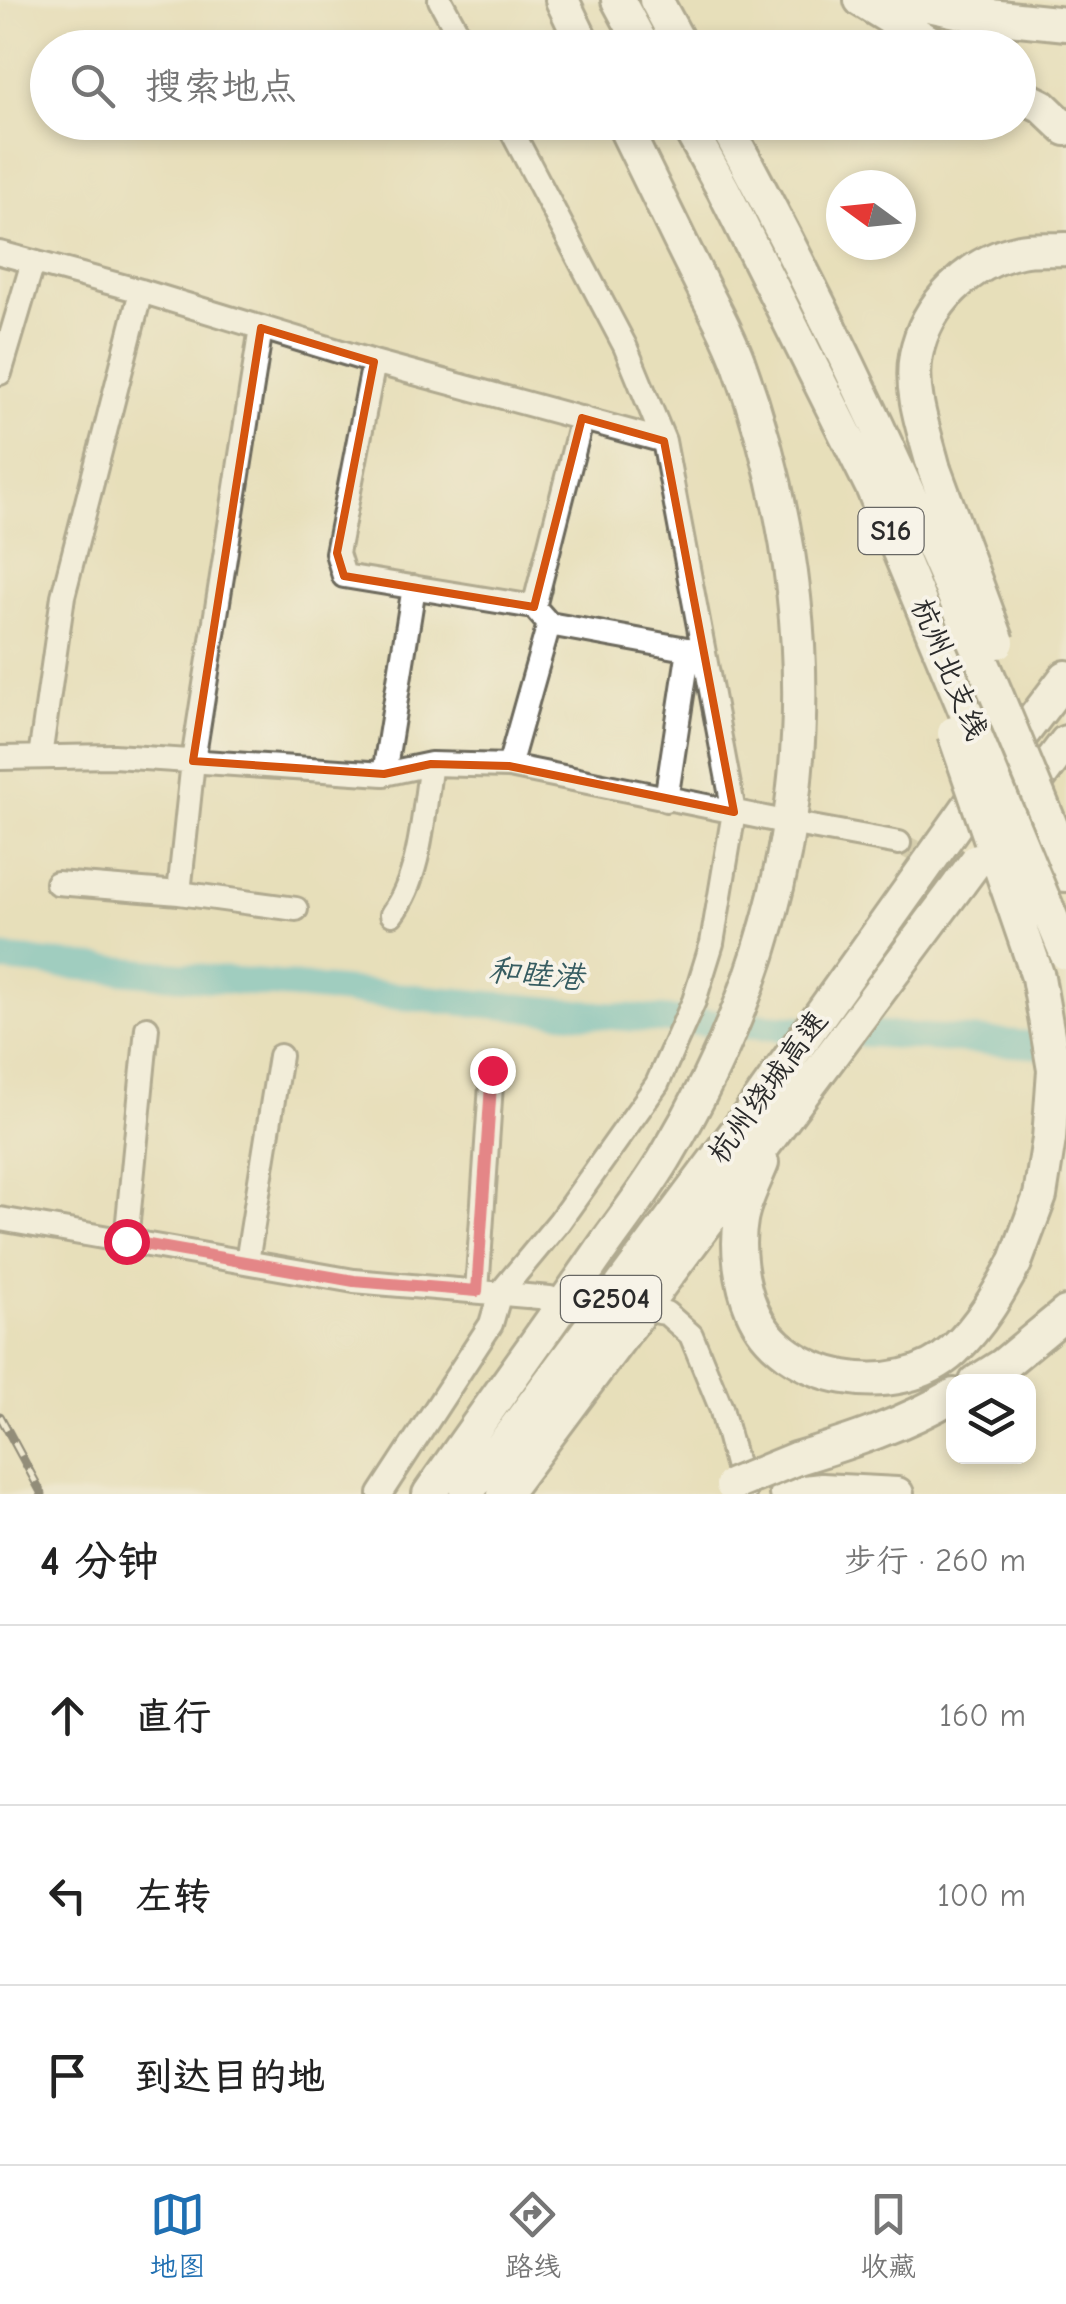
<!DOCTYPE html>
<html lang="zh">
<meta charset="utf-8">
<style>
body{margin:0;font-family:"Comic Neue","LXGW WenKai TC",sans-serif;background:#f6f6f6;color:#222}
.controls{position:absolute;right:30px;bottom:30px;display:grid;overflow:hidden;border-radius:20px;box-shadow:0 5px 15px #0003}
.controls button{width:90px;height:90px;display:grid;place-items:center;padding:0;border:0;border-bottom:2px solid #e0e0e0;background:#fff;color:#222;font:50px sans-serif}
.compass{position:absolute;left:826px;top:170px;width:90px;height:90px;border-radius:50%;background:#fff;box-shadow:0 5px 15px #0003;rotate:285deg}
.stop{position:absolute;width:30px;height:30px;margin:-22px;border:8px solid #e11d48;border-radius:50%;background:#fff}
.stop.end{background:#e11d48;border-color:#fff;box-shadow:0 2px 10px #0008}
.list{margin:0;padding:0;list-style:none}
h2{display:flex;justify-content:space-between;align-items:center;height:130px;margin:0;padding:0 40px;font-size:42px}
h2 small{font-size:32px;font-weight:400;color:#767676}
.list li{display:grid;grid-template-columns:65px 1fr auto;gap:30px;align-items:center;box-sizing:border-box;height:180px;padding:0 40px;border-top:2px solid #e0e0e0}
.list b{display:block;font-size:38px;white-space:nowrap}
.list em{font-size:32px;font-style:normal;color:#767676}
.icon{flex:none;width:55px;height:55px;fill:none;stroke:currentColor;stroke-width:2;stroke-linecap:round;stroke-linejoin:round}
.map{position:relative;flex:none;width:1066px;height:1494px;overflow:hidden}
.search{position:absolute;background:#fff;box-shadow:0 5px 15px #0003;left:30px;right:30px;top:30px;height:110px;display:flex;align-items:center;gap:25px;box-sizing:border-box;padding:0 35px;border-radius:55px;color:#767676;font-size:38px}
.sheet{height:670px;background:#fff}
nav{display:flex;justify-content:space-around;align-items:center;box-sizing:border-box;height:140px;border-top:2px solid #e0e0e0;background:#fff;font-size:28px;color:#767676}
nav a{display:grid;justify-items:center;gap:5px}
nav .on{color:#1f6fb2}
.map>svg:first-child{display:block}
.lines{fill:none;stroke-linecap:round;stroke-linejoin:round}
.river{stroke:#4bb8c6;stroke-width:28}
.minor-tunnel{stroke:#c1bb9d;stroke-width:22;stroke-dasharray:22 11;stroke-linecap:butt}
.minor-casing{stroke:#6d6a5d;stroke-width:28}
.highway-casing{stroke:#6d6a5d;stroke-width:38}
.minor{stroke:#fff;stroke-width:22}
.highway{stroke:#fff;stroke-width:32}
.rail-casing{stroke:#2b2b2b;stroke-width:9}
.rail{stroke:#f7f3e8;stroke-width:5;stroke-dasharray:15;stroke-linecap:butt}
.highway-bridge-casing{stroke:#6d6a5d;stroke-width:38;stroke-linecap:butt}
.highway-bridge{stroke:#fff;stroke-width:32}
.route{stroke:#e11d48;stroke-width:12}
.marked{fill:none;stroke:#d5540f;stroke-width:8;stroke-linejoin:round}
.labels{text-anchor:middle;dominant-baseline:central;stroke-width:8;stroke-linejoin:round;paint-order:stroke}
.shield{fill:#f7f3e8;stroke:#686764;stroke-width:2.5}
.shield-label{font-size:28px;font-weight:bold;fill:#2b2b2b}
.street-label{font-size:30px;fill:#2b2b2b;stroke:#f7f3e8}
.water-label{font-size:32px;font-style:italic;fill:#365c61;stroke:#f7f3e8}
</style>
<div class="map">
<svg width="1066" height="1494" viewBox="0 0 1066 1494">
<rect width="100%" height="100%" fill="#f7f3e8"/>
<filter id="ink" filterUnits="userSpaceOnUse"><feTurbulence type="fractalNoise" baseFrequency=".01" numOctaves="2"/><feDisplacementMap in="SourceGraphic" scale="20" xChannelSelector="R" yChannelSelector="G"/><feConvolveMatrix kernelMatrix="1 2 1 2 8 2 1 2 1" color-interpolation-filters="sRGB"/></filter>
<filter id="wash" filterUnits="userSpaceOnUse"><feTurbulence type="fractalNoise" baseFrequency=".0048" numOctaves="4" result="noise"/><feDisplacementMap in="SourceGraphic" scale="40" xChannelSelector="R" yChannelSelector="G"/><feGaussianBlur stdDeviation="2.25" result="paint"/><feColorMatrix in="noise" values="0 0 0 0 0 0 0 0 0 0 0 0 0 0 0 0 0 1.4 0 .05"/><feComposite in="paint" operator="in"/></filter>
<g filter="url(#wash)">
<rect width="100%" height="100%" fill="#e7dfba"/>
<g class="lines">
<path class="river" d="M0 959 623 1017 1066 1047"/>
</g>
</g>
<g filter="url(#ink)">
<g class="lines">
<path class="minor-tunnel" d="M899 843 949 869"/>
<g class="minor-casing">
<path id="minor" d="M440 0 466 48
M0 253 141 291 374 362 664 441
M374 362 337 553 344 576 534 607 549 624 703 652
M0 373 33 262
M534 607 582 418
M40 757 63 596 141 291
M0 758 114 756 384 774 431 764 509 766 775 820
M509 766 549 624
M384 774 414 587
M666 800 689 649
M806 826 899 843
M1022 877 1066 880
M57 883 179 893 193 761 261 328
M179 893 296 909
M392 914C422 874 423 812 431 764
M0 1219 354 1281 550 1298
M126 1241 147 1028
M247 1262 280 1056
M477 1291 492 1070
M659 1312 666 1313 691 1335 721 1408 744 1494
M380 1494 491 1324 500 1293 559 1222 657 1084 694 1001 712 943 734 812 664 441 625 346 507 122"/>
</g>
<g class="highway-casing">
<path id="highway" d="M562 0 585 48
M618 0 644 48
M656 0 682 48
M861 0 939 48
M905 0 971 14 1066 24
M1018 94 1042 106 1066 129
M934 469C925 433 909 392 916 355 926 304 969 262 1020 251 1034 248 1051 250 1066 249
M995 837 1066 742
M762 1163C755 1181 744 1201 741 1220 736 1248 741 1284 752 1310 783 1383 898 1402 954 1350 981 1325 998 1294 1015 1263
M976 1382 1003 1365 1066 1313
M795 1459C851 1442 903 1425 954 1395
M429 1494C485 1413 543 1334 599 1253 622 1220 648 1188 668 1153 818 900 837 636 738 361 728 333 712 306 699 279 673 227 648 175 622 122
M466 1494 756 1105 991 775 1066 677
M504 1494 960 883
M786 1494 822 1490 897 1494"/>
</g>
<use href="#minor" class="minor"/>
<use href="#highway" class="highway"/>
<g class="rail-casing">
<path id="rail" d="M0 1416 42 1494"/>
</g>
<use href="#rail" class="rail"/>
<g class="highway-bridge-casing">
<path id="highway-bridge" d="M686 122 723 189 872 487 1066 953
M724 122C855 361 964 611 1066 863
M934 469 998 642
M954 733 1038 977 1054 1070 1049 1139 1040 1196 1015 1263
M960 883 977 860
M732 1485 795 1459"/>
</g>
<use href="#highway-bridge" class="highway-bridge"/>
</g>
</g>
<g class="lines" filter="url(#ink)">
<path class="route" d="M126 1241 354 1281 477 1291 492 1070"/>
</g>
<path d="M0 0H1066V1494H0ZM261 328 374 362 337 553 344 576 534 607 582 418 664 441 734 812 509 766 431 764 384 774 193 761Z" fill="#e7dfba" fill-opacity=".55" fill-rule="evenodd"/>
<path class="marked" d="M261 328 374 362 337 553 344 576 534 607 582 418 664 441 734 812 509 766 431 764 384 774 193 761Z"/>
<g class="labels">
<g class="shield">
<rect x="858.5" y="508" width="65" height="46" rx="8"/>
<rect x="561" y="1276" width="100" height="46" rx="8"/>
</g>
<g class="shield-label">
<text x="891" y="531">S16</text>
<text x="611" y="1299">G2504</text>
</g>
<g class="street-label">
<text transform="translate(949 669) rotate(67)">杭州北支线</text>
<text transform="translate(768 1087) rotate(-54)">杭州绕城高速</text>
</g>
<g class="water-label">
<text transform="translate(536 974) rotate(5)">和睦港</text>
</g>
</g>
</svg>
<div class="controls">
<button><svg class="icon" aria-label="layers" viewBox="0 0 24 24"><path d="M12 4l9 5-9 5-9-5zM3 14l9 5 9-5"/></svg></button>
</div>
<svg class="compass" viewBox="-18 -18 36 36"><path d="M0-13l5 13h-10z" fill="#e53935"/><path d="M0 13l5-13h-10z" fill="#767676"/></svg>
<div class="stop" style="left:126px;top:1241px"></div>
<div class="stop end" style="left:492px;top:1070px"></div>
<div class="search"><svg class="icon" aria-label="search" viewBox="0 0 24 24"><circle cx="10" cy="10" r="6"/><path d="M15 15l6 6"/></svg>搜索地点</div>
</div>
<section class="sheet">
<h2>4 分钟<small>步行 · 260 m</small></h2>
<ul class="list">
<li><svg class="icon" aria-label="ahead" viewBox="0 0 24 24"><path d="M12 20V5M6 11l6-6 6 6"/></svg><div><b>直行</b></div><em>160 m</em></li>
<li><svg class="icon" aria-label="left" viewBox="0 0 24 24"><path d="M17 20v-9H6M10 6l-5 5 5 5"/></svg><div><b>左转</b></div><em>100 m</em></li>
<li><svg class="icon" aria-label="arrive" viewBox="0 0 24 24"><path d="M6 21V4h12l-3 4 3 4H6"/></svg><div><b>到达目的地</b></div></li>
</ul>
</section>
<nav>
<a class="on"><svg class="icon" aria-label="map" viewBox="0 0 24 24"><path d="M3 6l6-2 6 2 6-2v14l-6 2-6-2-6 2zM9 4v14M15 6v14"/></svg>地图</a>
<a><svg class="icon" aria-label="directions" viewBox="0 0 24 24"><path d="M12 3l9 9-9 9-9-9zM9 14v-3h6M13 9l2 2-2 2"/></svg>路线</a>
<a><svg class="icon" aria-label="saved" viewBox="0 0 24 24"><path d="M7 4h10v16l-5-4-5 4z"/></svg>收藏</a>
</nav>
